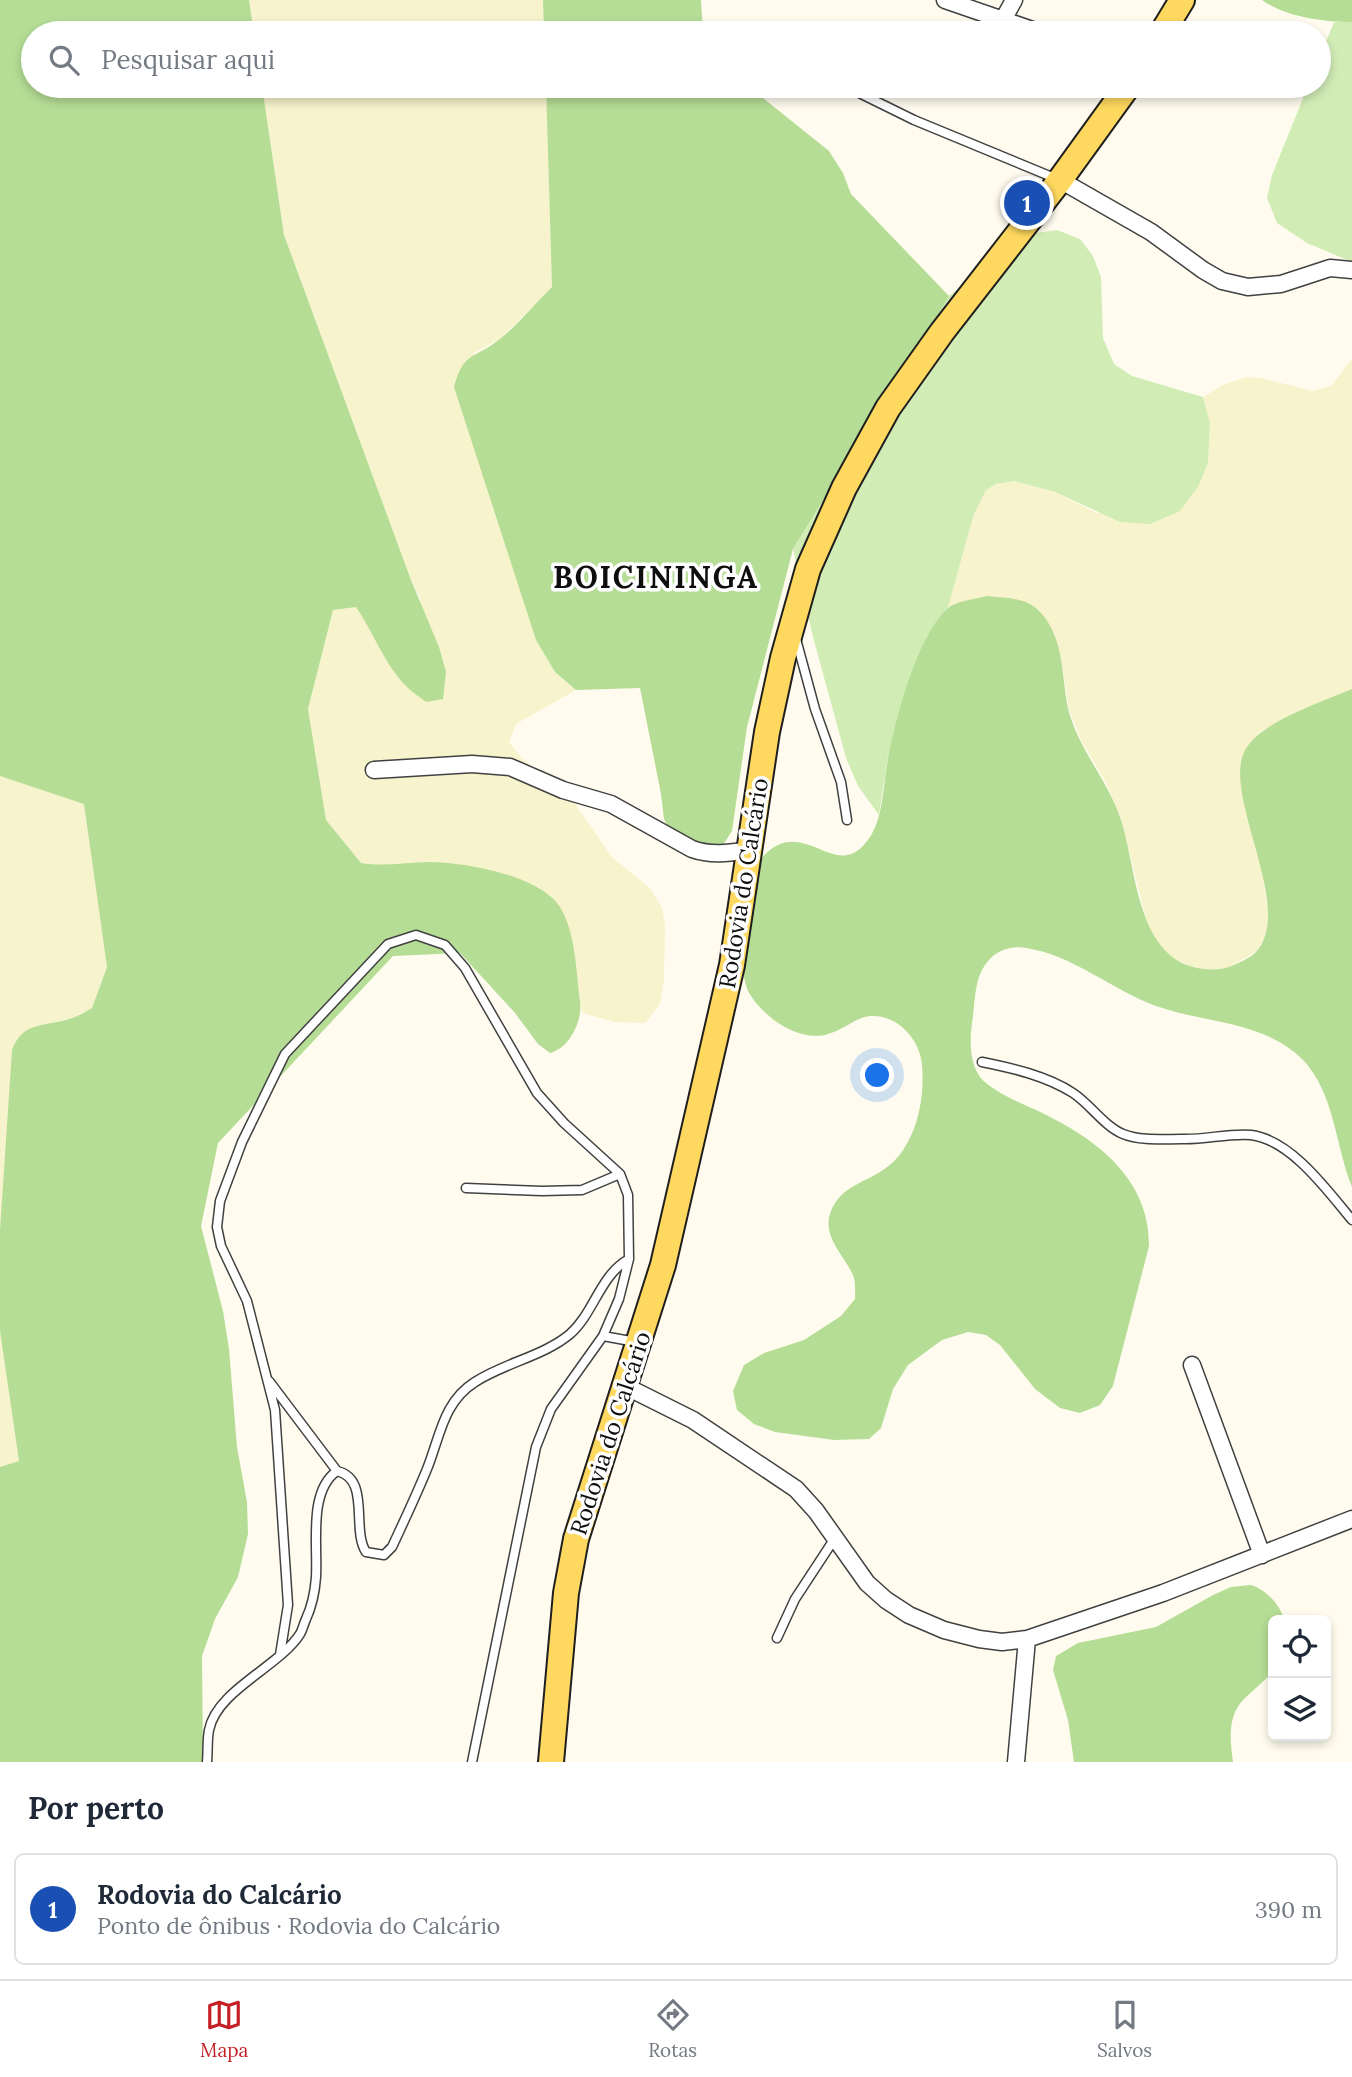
<!DOCTYPE html>
<html lang="pt">
<meta charset="utf-8">
<style>
body{margin:0;font-family:Lora,serif;background:#f6f6f7;color:#1f2937}
.controls{position:absolute;right:21px;bottom:21px;display:grid;overflow:hidden;border-radius:10px;box-shadow:0 4px 10px #0003}
.controls button{width:63px;height:63px;display:grid;place-items:center;padding:0;border:0;border-bottom:2px solid #e0e1e3;background:#fff;color:#1f2937;font:35px sans-serif}
.you{position:absolute;left:878px;top:1076px;width:24px;height:24px;margin:-18px;border:5px solid #fff;border-radius:50%;background:#1a73e8;box-shadow:0 0 0 10px #1a73e833}
.badge{display:grid;place-items:center;width:46px;height:46px;border-radius:50%;background:#c51f26;color:#fff;font-size:23px;font-weight:700}
.pin{position:absolute;translate:-50% -50%;border:4px solid #fff;box-shadow:0 2px 7px #0006}
.list{margin:0;padding:0;list-style:none}
h2{display:flex;justify-content:space-between;align-items:center;height:91px;margin:0;padding:0 28px;font-size:30px}
h2 small{font-size:23px;font-weight:400;color:#747a83}
.list li{display:grid;grid-template-columns:46px 1fr auto;gap:21px;align-items:center;box-sizing:border-box;height:112px;margin:0 14px 14px;padding:0 14px;border:2px solid #e0e1e3;border-radius:10px}
.list b{display:block;font-size:26px;white-space:nowrap}
.list p{margin:0;font-size:23px;white-space:nowrap;color:#747a83}
.list em{font-size:23px;font-style:normal;color:#747a83}
.icon{flex:none;width:38px;height:38px;fill:none;stroke:currentColor;stroke-width:2;stroke-linecap:round;stroke-linejoin:round}
.map{position:relative;flex:none;width:1352px;height:1762px;overflow:hidden}
.search{position:absolute;background:#fff;box-shadow:0 4px 10px #0003;left:21px;right:21px;top:21px;height:77px;display:flex;align-items:center;gap:18px;box-sizing:border-box;padding:0 24px;border-radius:38px;color:#747a83;font-size:26px}
.sheet{height:217px;background:#fff}
nav{display:flex;justify-content:space-around;align-items:center;box-sizing:border-box;height:98px;border-top:2px solid #e0e1e3;background:#fff;font-size:19px;color:#747a83}
nav a{display:grid;justify-items:center;gap:4px}
nav .on{color:#c51f26}
.map>svg:first-child{display:block}
.farmland{fill:#f7f3cd}
.green{fill:#d2ecb6}
.forest{fill:#b5dd95}
.lines{fill:none;stroke-linecap:round;stroke-linejoin:round}
.lane-casing{stroke:#414141;stroke-width:11}
.street-casing{stroke:#414141;stroke-width:19}
.primary-casing{stroke:#1f1f1f;stroke-width:28}
.lane{stroke:#fff;stroke-width:8}
.street{stroke:#fff;stroke-width:16}
.primary{stroke:#ffd85f;stroke-width:24}
.labels{text-anchor:middle;dominant-baseline:central;stroke-width:7;stroke-linejoin:round;paint-order:stroke}
.street-label{font-size:23px;fill:#0e0e0e;stroke:#fff}
.district-label{font-size:30px;font-weight:bold;letter-spacing:2px;fill:#0e0e0e;stroke:#fff}
</style>
<div class="map">
<svg width="1352" height="1762" viewBox="0 0 1352 1762">
<rect width="100%" height="100%" fill="#fffcef"/>
<path class="farmland" d="M249 0H543L544 33H254Z
M262 86H546L552 287 500 339 474 353 519 585 536 640 555 672 576 690 516 724 509 742 522 758 571 798 611 856 651 889 662 908 665 925 664 979 660 1004 645 1023 615 1022 582 1013 569 927 540 888 516 878 484 870 444 863 378 866 361 863 326 820 308 709 333 610 356 607 371 628 392 667 407 688 420 598 411 580 284 235Z
M1352 359V689L1276 723 1259 733 1264 885 1268 917 1266 935 1256 952 1227 968 1204 970 1188 966 1167 954 1156 941 1146 919 1121 818 1105 781 1081 740 1069 709 1061 657 1054 632 987 596 948 607 974 514 986 490 996 484 1014 481 1055 492 1097 513 1180 511 1198 487 1208 463 1210 423 1203 397 1225 384 1247 377 1261 378 1313 391 1331 386Z
M0 776 84 803 107 967 92 1008 72 1018 35 1026 0 1230Z
M0 1331 19 1461 0 1467Z"/>
<path class="green" d="M1334 22H1352V262L1307 243 1277 223 1267 198 1272 175 1308 86H1319V59Z
M1057 230 1080 239 1093 256 1101 277 1103 338 1114 364 1132 376 1203 397 1210 423 1208 463 1198 487 1180 511 1150 524 1120 522 1055 492 1014 481 996 484 986 490 974 514 948 607 927 638 888 756 879 815 858 786 846 758 813 637 793 549 892 388 912 361 949 296 1013 246 1036 233Z"/>
<path class="forest" d="M0 0H249L254 33H33V86H262L284 235 411 580 439 647 446 672 443 699 426 702C420 697 413 693 408 688 385 666 374 633 356 607L333 610 308 709 326 820 361 863C385 867 407 862 431 862 466 863 540 875 560 907 576 933 576 972 580 1001 583 1020 570 1048 550 1053L538 1044 515 1013 460 953 393 956 218 1143 201 1226 223 1311 229 1349 237 1447 247 1502 248 1534 238 1577 215 1619 202 1656 203 1762H0V1467L19 1461 0 1331V1230L12 1050C23 1020 47 1027 72 1018 79 1016 86 1011 92 1008L107 967 84 804 0 776Z
M543 0H701L703 33H544Z
M1262 0H1352V22C1323 22 1286 17 1262 0Z
M546 86H748L829 151 843 173 851 194 949 296 912 361 892 388 793 549 747 727 732 831 719 851 675 844 664 819 661 794 640 688 576 690 555 672 536 640 454 387C464 349 477 359 501 338 520 323 535 303 552 287Z
M987 596C1004 598 1024 597 1037 609 1065 635 1061 674 1068 708 1077 747 1107 779 1120 817 1137 866 1135 955 1197 968 1207 970 1220 970 1229 967 1236 964 1251 958 1256 952 1297 907 1217 789 1247 747 1267 719 1320 703 1352 689V1187C1335 1145 1335 1094 1303 1060 1265 1021 1204 1023 1156 1006 1112 990 1073 955 1026 948 1011 945 994 951 985 965 975 979 975 999 973 1016 970 1036 968 1059 980 1077 990 1090 1020 1103 1034 1109 1092 1136 1150 1176 1149 1246L1113 1386 1100 1405 1080 1413 1060 1408 1035 1389 1000 1345 986 1335 968 1332 942 1340 908 1365 893 1389 881 1428 869 1439 834 1440 775 1432 754 1424 737 1410 733 1391 744 1365 764 1353 804 1340 841 1316 855 1299C855 1291 856 1280 852 1273 843 1254 821 1235 831 1211 842 1183 872 1182 892 1163 917 1140 925 1097 922 1065 920 1039 897 1014 870 1016 857 1017 844 1029 831 1033 801 1045 762 1017 748 991 745 984 743 973 743 965 743 943 750 919 753 897 755 887 754 875 758 866 761 856 771 848 780 844 815 831 841 881 870 837 883 817 883 788 887 765 894 724 916 638 947 609 955 601 976 599 987 596Z
M1251 1585C1265 1589 1281 1605 1284 1620H1273V1671C1265 1681 1254 1689 1245 1698 1227 1715 1230 1740 1233 1762H1074L1068 1720 1053 1670 1056 1656 1078 1643 1156 1627 1213 1595 1231 1587Z"/>
<g class="lines">
<g class="lane-casing">
<path id="lane" d="M845 86 914 120 1057 179
M796 639 815 709 841 782 847 820
M982 1062C1012 1068 1047 1076 1073 1093 1090 1104 1104 1126 1123 1134 1140 1141 1163 1139 1181 1139 1205 1140 1228 1133 1251 1135 1291 1140 1327 1190 1352 1220
M466 1188 542 1191 582 1190 620 1174
M269 1381 337 1471
M777 1638 795 1599 835 1538
M280 1655 288 1605 275 1410 247 1301 221 1246 217 1227 220 1201 242 1142 285 1054 388 944 416 935 445 945 465 968 537 1093 564 1123 620 1174 628 1195 629 1259 619 1299 603 1336
M207 1762C208 1752 207 1740 209 1730 217 1690 279 1667 300 1634 303 1629 304 1623 306 1619 312 1606 315 1591 316 1577 318 1545 308 1491 337 1471 371 1479 351 1529 366 1552L384 1555 392 1547C404 1521 416 1496 427 1469 440 1437 443 1402 475 1382 504 1363 544 1356 570 1334 594 1313 600 1275 629 1259
M472 1762 536 1447 551 1409 603 1336 636 1342"/>
</g>
<g class="street-casing">
<path id="street" d="M945 0 1041 33
M1003 20 1014 0
M1060 180 1151 232 1203 270 1222 281 1248 287 1281 284 1330 268 1352 270
M374 770 472 764 510 767 563 790 611 804 692 849C712 856 729 853 749 850
M1192 1365 1262 1555
M623 1385 693 1420 796 1489 816 1511 867 1583 886 1600 909 1615 944 1630 979 1639 1002 1642 1027 1639 1163 1593 1352 1519
M1016 1762 1027 1639"/>
</g>
<g class="primary-casing">
<path id="primary" d="M1162 33 1182 0
M551 1762 566 1593 576 1539 663 1265 732 965 767 732 783 658 808 569 844 488 888 408 942 332 1060 180 1128 86"/>
</g>
<use href="#lane" class="lane"/>
<use href="#street" class="street"/>
<use href="#primary" class="primary"/>
</g>
<g class="labels">
<g class="street-label">
<text transform="translate(743 883) rotate(-81)">Rodovia do Calcário</text>
<text transform="translate(610 1433) rotate(-72)">Rodovia do Calcário</text>
</g>
<g class="district-label">
<text x="656" y="577">BOICININGA</text>
</g>
</g>
</svg>
<div class="controls">
<button><svg class="icon" aria-label="locate" viewBox="0 0 24 24"><circle cx="12" cy="12" r="6"/><path d="M12 2v4M12 18v4M2 12h4M18 12h4"/></svg></button>
<button><svg class="icon" aria-label="layers" viewBox="0 0 24 24"><path d="M12 4l9 5-9 5-9-5zM3 14l9 5 9-5"/></svg></button>
</div>
<div class="you"></div>
<div class="pin badge" style="left:1027px;top:203px;background:#1a4fb4">1</div>
<div class="search"><svg class="icon" aria-label="search" viewBox="0 0 24 24"><circle cx="10" cy="10" r="6"/><path d="M15 15l6 6"/></svg>Pesquisar aqui</div>
</div>
<section class="sheet">
<h2>Por perto<small></small></h2>
<ul class="list">
<li><span class="badge" style="background:#1a4fb4">1</span><div><b>Rodovia do Calcário</b><p>Ponto de ônibus · Rodovia do Calcário</p></div><em>390 m</em></li>
</ul>
</section>
<nav>
<a class="on"><svg class="icon" aria-label="map" viewBox="0 0 24 24"><path d="M3 6l6-2 6 2 6-2v14l-6 2-6-2-6 2zM9 4v14M15 6v14"/></svg>Mapa</a>
<a><svg class="icon" aria-label="directions" viewBox="0 0 24 24"><path d="M12 3l9 9-9 9-9-9zM9 14v-3h6M13 9l2 2-2 2"/></svg>Rotas</a>
<a><svg class="icon" aria-label="saved" viewBox="0 0 24 24"><path d="M7 4h10v16l-5-4-5 4z"/></svg>Salvos</a>
</nav>
